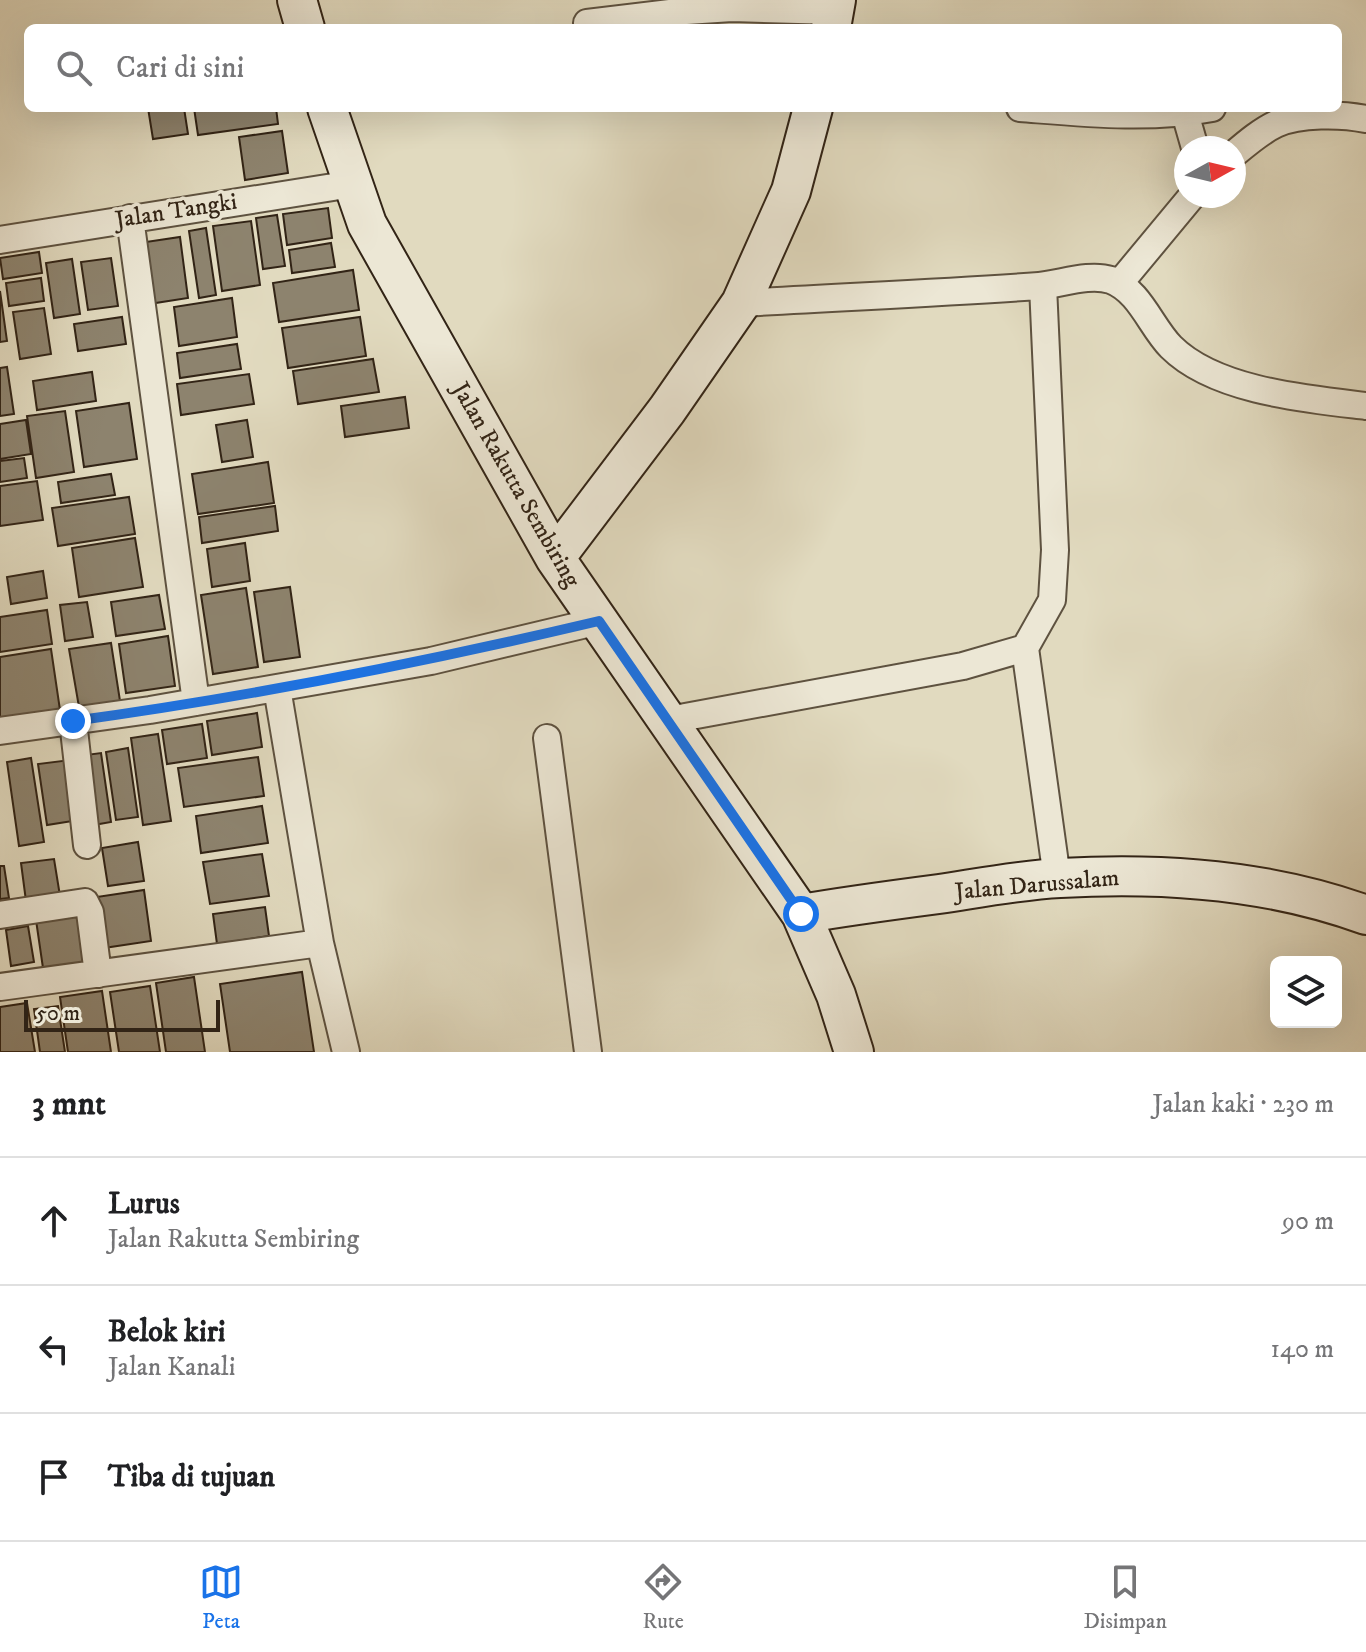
<!DOCTYPE html>
<html lang="id">
<meta charset="utf-8">
<style>
body{margin:0;font-family:"IM FELL DW Pica",serif;background:#f6f6f6;color:#202124}
.controls{position:absolute;right:24px;bottom:24px;display:grid;overflow:hidden;border-radius:12px;box-shadow:0 8px 32px #0002}
.controls button{width:72px;height:72px;display:grid;place-items:center;padding:0;border:0;border-bottom:2px solid #e0e0e0;background:#fff;color:#202124;font:40px sans-serif}
.compass{position:absolute;left:1174px;top:136px;width:72px;height:72px;border-radius:50%;background:#fff;box-shadow:0 8px 32px #0002;rotate:82deg}
.scale{position:absolute;left:24px;bottom:20px;width:196px;box-sizing:border-box;padding-left:8px;border:4px solid #322416;border-top:0;font-size:22px;line-height:28px;white-space:nowrap;color:#322416;-webkit-text-stroke:6px #ece7d5;paint-order:stroke}
.stop{position:absolute;width:24px;height:24px;margin:-18px;border:6px solid #1a73e8;border-radius:50%;background:#fff}
.stop.end{background:#1a73e8;border-color:#fff;box-shadow:0 2px 8px #0008}
.list{margin:0;padding:0;list-style:none}
h2{display:flex;justify-content:space-between;align-items:center;height:104px;margin:0;padding:0 32px;font-size:34px}
h2 small{font-size:26px;font-weight:400;color:#757577}
.list li{display:grid;grid-template-columns:52px 1fr auto;gap:24px;align-items:center;box-sizing:border-box;height:128px;padding:0 32px;border-top:2px solid #e0e0e0}
.list b{display:block;font-size:30px;white-space:nowrap}
.list p{margin:0;font-size:26px;white-space:nowrap;color:#757577}
.list em{font-size:26px;font-style:normal;color:#757577}
.icon{flex:none;width:44px;height:44px;fill:none;stroke:currentColor;stroke-width:2;stroke-linecap:round;stroke-linejoin:round}
.map{position:relative;flex:none;width:1366px;height:1052px;overflow:hidden}
.search{position:absolute;background:#fff;box-shadow:0 8px 32px #0002;left:24px;right:24px;top:24px;height:88px;display:flex;align-items:center;gap:20px;box-sizing:border-box;padding:0 28px;border-radius:12px;color:#757577;font-size:30px}
.sheet{height:488px;background:#fff}
nav{display:flex;justify-content:space-around;align-items:center;box-sizing:border-box;height:112px;border-top:2px solid #e0e0e0;background:#fff;font-size:22px;color:#757577}
nav a{display:grid;justify-items:center;gap:4px}
nav .on{color:#1a73e8}
.map>svg:first-child{display:block}
.building{fill:#8d836e;stroke:#322416;stroke-width:2}
.lines{fill:none;stroke-linecap:round;stroke-linejoin:round}
.street-casing{stroke:#5e5240;stroke-width:30}
.secondary-casing{stroke:#322416;stroke-width:42}
.street{stroke:#ece7d5;stroke-width:26}
.secondary{stroke:#ece7d5;stroke-width:38}
.route{stroke:#1a73e8;stroke-width:10}
.labels{text-anchor:middle;dominant-baseline:central;stroke-width:7;stroke-linejoin:round;paint-order:stroke}
.street-label{font-size:24px;fill:#322416;stroke:#ece7d5}
</style>
<div class="map">
<svg width="1366" height="1052" viewBox="0 0 1366 1052">
<rect width="100%" height="100%" fill="#e1dabf"/>
<filter id="stains"><feTurbulence type="fractalNoise" baseFrequency=".0025" numOctaves="4"/><feColorMatrix values="0 0 0 0 .2 0 0 0 0 .09 0 0 0 0 .02 0 0 0 .5 -.17"/></filter>
<radialGradient id="worn" r=".72"><stop offset=".6" stop-color="#630" stop-opacity="0"/><stop offset="1" stop-color="#630" stop-opacity=".3"/></radialGradient>
<path class="building" d="M148 108H184L188 134 153 139Z
M194 108H276L278 124 198 135Z
M282 131 288 173 245 180 239 137Z
M328 208 332 238 287 245 283 214Z
M277 215 285 266 263 269 256 218Z
M251 221 260 285 222 291 213 226Z
M206 228 216 295 199 298 189 231Z
M180 237 188 298 149 304 139 243Z
M331 243 335 267 292 273 289 250Z
M39 252 42 273 3 279 0 258Z
M111 258 118 306 88 310 81 262Z
M72 259 80 314 54 318 46 263Z
M353 270 359 310 279 322 273 283Z
M41 278 44 301 9 306 6 283Z
M0 291 7 341 0 342Z
M232 298 237 337 179 346 174 307Z
M44 308 51 354 20 359 13 312Z
M122 317 126 344 78 351 74 324Z
M360 317 366 356 288 368 282 328Z
M237 344 241 369 180 378 177 353Z
M373 359 379 392 298 404 293 371Z
M7 367 14 414 0 416V368Z
M92 372 96 401 37 410 33 381Z
M249 374 254 404 181 415 177 384Z
M405 397 409 428 345 437 341 406Z
M129 403 137 459 84 467 76 411Z
M65 411 74 472 36 478 27 416Z
M26 420 31 454 0 459V424Z
M247 420 253 457 222 462 216 425Z
M24 458 27 478 0 482V461Z
M268 462 274 503 198 514 192 474Z
M111 474 115 495 61 503 58 482Z
M37 481 43 520 0 526V486Z
M129 497 135 534 58 546 52 508Z
M275 506 278 531 202 543 199 517Z
M135 538 143 587 79 597 72 548Z
M245 543 250 581 212 587 207 549Z
M43 571 47 598 11 604 7 577Z
M290 587 300 657 264 662 254 592Z
M246 588 258 667 213 674 201 595Z
M159 595 165 629 116 636 111 602Z
M87 602 93 637 65 641 60 605Z
M47 610 52 644 0 652V617Z
M168 636 175 686 126 693 119 644Z
M111 643 120 701 79 707 69 649Z
M51 649 60 710 0 718V657Z
M257 713 262 747 212 755 207 721Z
M202 724 207 758 167 764 162 730Z
M158 734 171 821 143 825 131 738Z
M128 748 138 817 116 820 106 752Z
M101 753 111 822 88 826 78 756Z
M258 757 264 796 184 807 178 768Z
M31 758 44 842 19 846 7 762Z
M70 760 79 820 47 825 38 764Z
M262 806 268 843 201 853 196 816Z
M138 842 144 881 108 886 102 848Z
M262 854 269 896 210 904 203 862Z
M54 859 60 896 26 901 21 863Z
M0 866H4L9 898 0 899Z
M144 890 151 941 97 949 90 898Z
M265 907 269 936 217 944 213 914Z
M79 914 86 962 43 968 36 920Z
M28 926 34 962 11 966 6 930Z
M302 972 314 1052H230L220 984Z
M194 977 205 1052H166L156 983Z
M150 986 160 1052H119L110 992Z
M102 991 111 1052H68L60 997Z
M27 1003 35 1052H0V1007Z
M58 1006 65 1052H40L34 1009Z"/>
<g class="lines">
<g class="street-casing">
<path id="street" d="M587 23 686 11 732 8 834 11
M1020 108C1084 113 1149 120 1212 108
M1185 113 1195 148
M1234 154C1247 143 1261 131 1276 124 1299 113 1342 114 1366 119
M130 218 196 702
M0 240 352 184
M1119 284 1192 196
M741 303C840 297 940 293 1039 286 1061 284 1089 273 1111 280 1140 291 1151 327 1171 347 1215 391 1307 399 1366 406
M1025 648 1057 878
M277 688 320 943 346 1052
M669 720 963 666 1025 648 1052 600 1055 550 1043 286
M73 721 87 845
M0 731 150 710 431 661 599 621
M547 738 588 1052
M0 915 85 902 90 912 98 974
M0 987 320 943"/>
</g>
<g class="secondary-casing">
<path id="secondary" d="M297 0 305 28
M831 28 836 0
M327 108 367 224 555 558 801 914 836 995 854 1052
M555 558 667 410 741 303 791 191 813 108
M801 914C847 906 893 900 939 894 979 888 1020 880 1060 878 1162 872 1270 880 1366 915"/>
</g>
<use href="#street" class="street"/>
<use href="#secondary" class="secondary"/>
</g>
<g class="lines">
<path class="route" d="M73 721C250 697 425 662 599 621L801 914"/>
</g>
<g class="labels">
<g class="street-label">
<text transform="translate(176 211) rotate(-9)">Jalan Tangki</text>
<text transform="translate(516 485) rotate(60)">Jalan Rakutta Sembiring</text>
<text transform="translate(1037 885) rotate(-5)">Jalan Darussalam</text>
</g>
</g>
<rect width="100%" height="100%" filter="url(#stains)"/>
<rect width="100%" height="100%" fill="url(#worn)"/>
</svg>
<div class="controls">
<button><svg class="icon" aria-label="layers" viewBox="0 0 24 24"><path d="M12 4l9 5-9 5-9-5zM3 14l9 5 9-5"/></svg></button>
</div>
<svg class="compass" viewBox="-18 -18 36 36"><path d="M0-13l5 13h-10z" fill="#e53935"/><path d="M0 13l5-13h-10z" fill="#757577"/></svg>
<div class="scale">50 m</div>
<div class="stop" style="left:801px;top:914px"></div>
<div class="stop end" style="left:73px;top:721px"></div>
<div class="search"><svg class="icon" aria-label="search" viewBox="0 0 24 24"><circle cx="10" cy="10" r="6"/><path d="M15 15l6 6"/></svg>Cari di sini</div>
</div>
<section class="sheet">
<h2>3 mnt<small>Jalan kaki · 230 m</small></h2>
<ul class="list">
<li><svg class="icon" aria-label="ahead" viewBox="0 0 24 24"><path d="M12 20V5M6 11l6-6 6 6"/></svg><div><b>Lurus</b><p>Jalan Rakutta Sembiring</p></div><em>90 m</em></li>
<li><svg class="icon" aria-label="left" viewBox="0 0 24 24"><path d="M17 20v-9H6M10 6l-5 5 5 5"/></svg><div><b>Belok kiri</b><p>Jalan Kanali</p></div><em>140 m</em></li>
<li><svg class="icon" aria-label="arrive" viewBox="0 0 24 24"><path d="M6 21V4h12l-3 4 3 4H6"/></svg><div><b>Tiba di tujuan</b></div></li>
</ul>
</section>
<nav>
<a class="on"><svg class="icon" aria-label="map" viewBox="0 0 24 24"><path d="M3 6l6-2 6 2 6-2v14l-6 2-6-2-6 2zM9 4v14M15 6v14"/></svg>Peta</a>
<a><svg class="icon" aria-label="directions" viewBox="0 0 24 24"><path d="M12 3l9 9-9 9-9-9zM9 14v-3h6M13 9l2 2-2 2"/></svg>Rute</a>
<a><svg class="icon" aria-label="saved" viewBox="0 0 24 24"><path d="M7 4h10v16l-5-4-5 4z"/></svg>Disimpan</a>
</nav>
